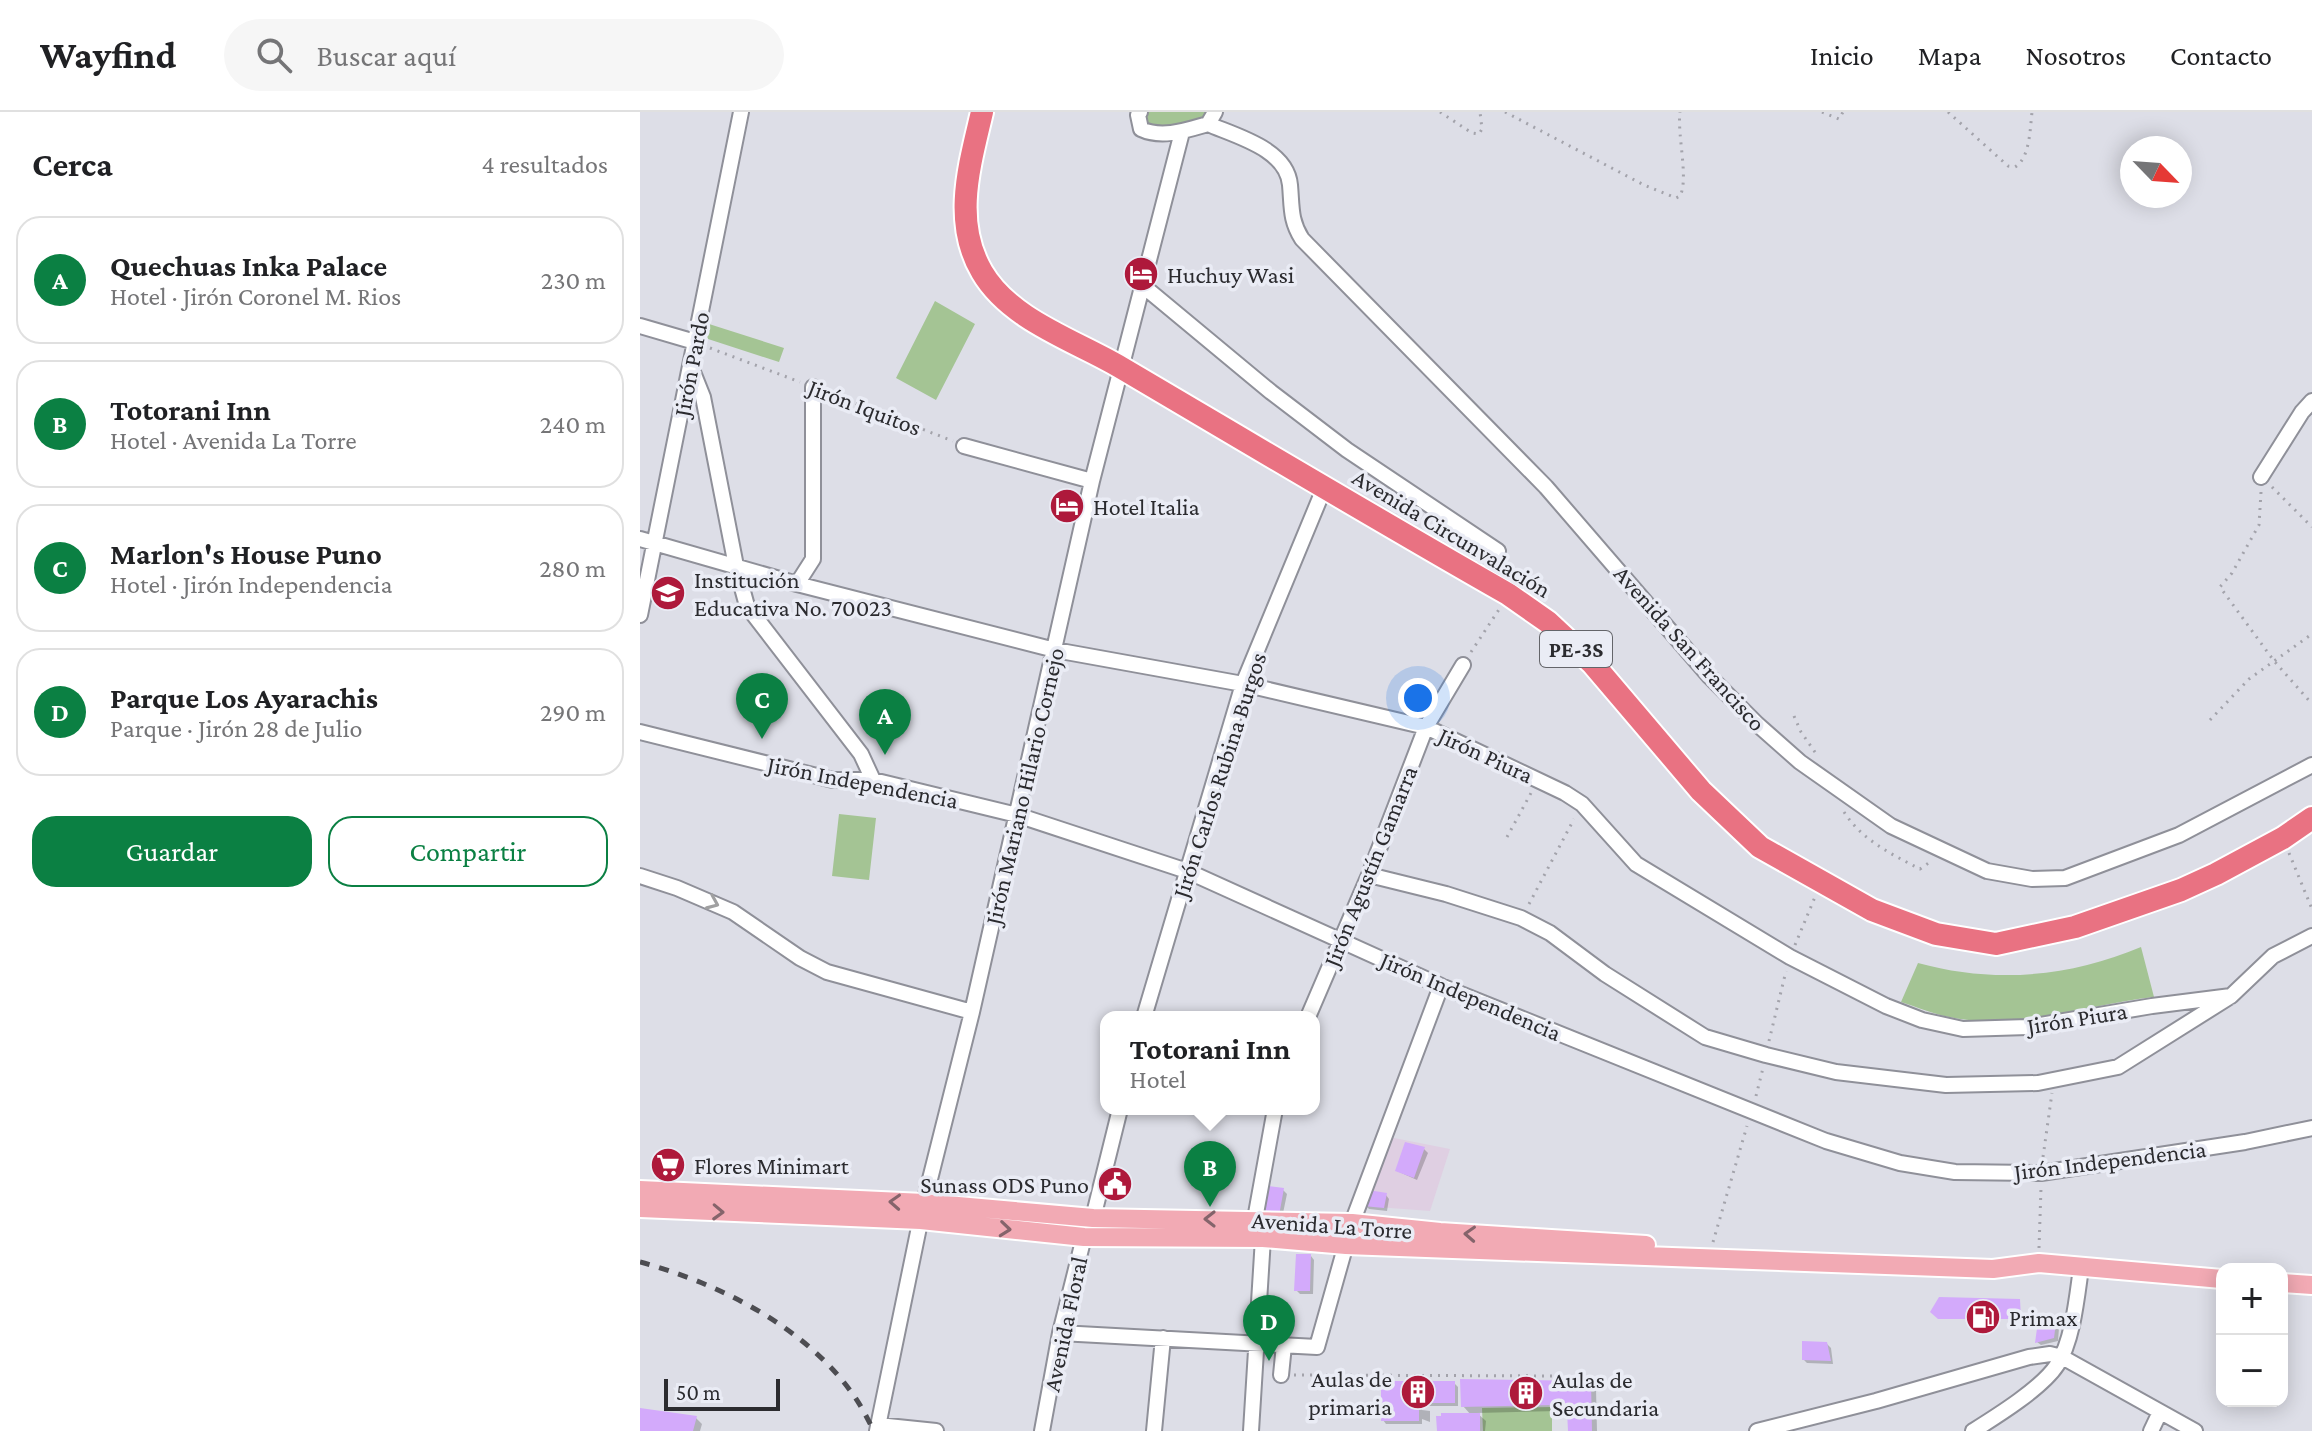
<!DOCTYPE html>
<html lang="es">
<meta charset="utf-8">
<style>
body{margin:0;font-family:"Crimson Pro",serif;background:#f6f6f6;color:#202124}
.controls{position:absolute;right:24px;bottom:24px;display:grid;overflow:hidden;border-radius:16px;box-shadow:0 4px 20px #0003}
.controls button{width:72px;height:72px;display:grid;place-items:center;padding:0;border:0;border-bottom:2px solid #e0e0e0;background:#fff;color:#202124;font:40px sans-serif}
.compass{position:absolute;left:1480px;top:24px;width:72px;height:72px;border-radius:50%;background:#fff;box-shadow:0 4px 20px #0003;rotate:115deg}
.scale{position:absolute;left:24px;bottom:20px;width:116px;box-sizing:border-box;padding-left:8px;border:4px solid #2b2b2f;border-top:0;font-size:22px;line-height:28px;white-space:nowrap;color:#2b2b2f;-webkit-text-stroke:6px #eaecf5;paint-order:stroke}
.you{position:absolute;left:778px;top:586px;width:28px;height:28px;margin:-20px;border:6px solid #fff;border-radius:50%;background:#1a73e8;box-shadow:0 0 0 12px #1a73e833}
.badge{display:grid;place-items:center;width:52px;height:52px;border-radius:50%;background:#0b8043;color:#fff;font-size:26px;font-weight:700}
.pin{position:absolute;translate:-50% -66px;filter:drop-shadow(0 2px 4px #0008)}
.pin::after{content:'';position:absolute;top:42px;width:28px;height:24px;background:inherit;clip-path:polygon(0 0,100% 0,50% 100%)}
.popup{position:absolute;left:460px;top:899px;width:220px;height:104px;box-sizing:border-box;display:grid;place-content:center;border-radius:16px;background:#fff;filter:drop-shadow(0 2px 6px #0005);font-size:26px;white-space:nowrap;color:#757577}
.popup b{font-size:30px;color:#202124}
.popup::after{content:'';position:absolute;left:50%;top:100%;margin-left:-16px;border:16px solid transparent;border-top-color:#fff}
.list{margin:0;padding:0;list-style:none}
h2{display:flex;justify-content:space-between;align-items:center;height:104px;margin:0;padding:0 32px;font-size:34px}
h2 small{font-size:26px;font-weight:400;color:#757577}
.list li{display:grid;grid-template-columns:52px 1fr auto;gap:24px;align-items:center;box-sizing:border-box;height:128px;margin:0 16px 16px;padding:0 16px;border:2px solid #e0e0e0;border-radius:24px}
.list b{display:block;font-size:30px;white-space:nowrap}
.list p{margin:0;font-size:26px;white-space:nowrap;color:#757577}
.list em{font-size:26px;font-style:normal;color:#757577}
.actions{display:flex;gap:16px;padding:24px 32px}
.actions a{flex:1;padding:18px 0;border:2px solid #0b8043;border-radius:24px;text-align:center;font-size:28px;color:#0b8043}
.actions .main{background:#0b8043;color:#fff}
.icon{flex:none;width:44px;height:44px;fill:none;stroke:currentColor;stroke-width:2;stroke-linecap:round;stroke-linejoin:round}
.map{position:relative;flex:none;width:1672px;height:1319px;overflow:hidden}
header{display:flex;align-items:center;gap:48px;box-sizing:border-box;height:112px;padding:0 40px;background:#fff;border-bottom:2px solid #e0e0e0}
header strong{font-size:38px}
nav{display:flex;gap:44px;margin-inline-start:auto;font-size:28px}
.search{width:560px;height:72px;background:#f6f6f6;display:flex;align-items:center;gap:20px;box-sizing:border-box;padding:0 28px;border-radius:44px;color:#757577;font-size:30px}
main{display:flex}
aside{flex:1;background:#fff}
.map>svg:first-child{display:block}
.industrial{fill:#dfcfe2}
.green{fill:#a4c494}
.shadow{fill:#0003}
.building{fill:#d3aafb}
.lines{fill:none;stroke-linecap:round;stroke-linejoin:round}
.minor-casing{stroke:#8f9099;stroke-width:18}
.major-casing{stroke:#fff;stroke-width:22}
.highway-casing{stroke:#fff;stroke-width:26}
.path{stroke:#a3a3ab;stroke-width:3;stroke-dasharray:2 6;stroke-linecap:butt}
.minor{stroke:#fff;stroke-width:14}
.major{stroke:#f2aab4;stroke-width:18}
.highway{stroke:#e97282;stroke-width:22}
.rail{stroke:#4d4d52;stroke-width:5;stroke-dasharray:10 10;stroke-linecap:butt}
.oneway{stroke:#a0a0a1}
.oneway2{stroke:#85646b}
.labels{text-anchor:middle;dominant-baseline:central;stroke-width:7;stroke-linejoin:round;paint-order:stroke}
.shield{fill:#eaecf5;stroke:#64656a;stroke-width:2}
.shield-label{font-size:22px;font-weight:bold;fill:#2b2b2f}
.poi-label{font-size:24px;fill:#2b2b2f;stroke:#eaecf5;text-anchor:start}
.street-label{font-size:24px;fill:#2b2b2f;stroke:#eaecf5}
</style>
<header>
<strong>Wayfind</strong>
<div class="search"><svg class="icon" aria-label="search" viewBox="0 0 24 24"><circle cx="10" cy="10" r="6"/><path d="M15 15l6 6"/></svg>Buscar aquí</div>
<nav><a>Inicio</a><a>Mapa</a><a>Nosotros</a><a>Contacto</a></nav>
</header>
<main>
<aside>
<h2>Cerca<small>4 resultados</small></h2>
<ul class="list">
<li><span class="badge">A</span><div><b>Quechuas Inka Palace</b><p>Hotel · Jirón Coronel M. Rios</p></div><em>230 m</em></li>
<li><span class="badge">B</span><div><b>Totorani Inn</b><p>Hotel · Avenida La Torre</p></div><em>240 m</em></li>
<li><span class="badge">C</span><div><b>Marlon's House Puno</b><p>Hotel · Jirón Independencia</p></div><em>280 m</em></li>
<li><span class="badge">D</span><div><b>Parque Los Ayarachis</b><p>Parque · Jirón 28 de Julio</p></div><em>290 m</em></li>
</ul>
<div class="actions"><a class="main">Guardar</a><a>Compartir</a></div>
</aside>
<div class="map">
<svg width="1672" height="1319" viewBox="0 0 1672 1319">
<rect width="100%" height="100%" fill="#dddee7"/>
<path class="industrial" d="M749 1025 810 1037 790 1099 723 1094Z"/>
<path class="green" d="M502 0H574L542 19 502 16Z
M295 189 335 212 296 288 256 266Z
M69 212 144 236 139 250 65 226Z
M199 702 236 706 229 768 192 764Z
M1501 835 1514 885C1450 892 1373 919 1309 905 1293 902 1277 895 1261 890L1278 851C1354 872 1430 865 1501 835Z
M912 1295V1319H843L842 1296Z"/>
<path class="shadow" d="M784 1037 788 1041 777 1068 757 1059Z
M643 1078 647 1082 642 1106 629 1105Z
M746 1083 749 1087 747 1099 729 1097 725 1093Z
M671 1144 674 1148 673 1182H660L656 1178Z
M1415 1212 1419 1216 1418 1229 1401 1233 1397 1230Z
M1187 1232 1191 1236 1193 1252 1167 1251 1164 1248Z
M814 1271 818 1275V1294H782V1298L790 1299V1310L782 1307V1312H746L743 1308Z
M950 1271 956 1277 957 1319H930L929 1304 919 1299 837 1301 846 1309 845 1319H798L831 1303 823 1294Z
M0 1298 56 1306 62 1312 60 1319H0Z"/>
<path class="building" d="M765 1030 785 1035 774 1066 755 1059Z
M629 1074 644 1076 639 1104 623 1102Z
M728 1078 747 1081 744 1096 723 1094Z
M656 1142H671L670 1179H654Z
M1299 1185 1380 1187 1381 1207H1298L1290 1200Z
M1398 1209 1416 1210 1414 1226 1395 1231Z
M1162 1229 1187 1230 1191 1249 1162 1248Z
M820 1267 951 1269 952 1319H928L927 1299 916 1298 914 1293 821 1295Z
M741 1269H815V1291H779V1309H741Z
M0 1296 57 1304 53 1319H0Z
M801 1301H840V1319H797L796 1304H801Z"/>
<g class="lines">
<g class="minor-casing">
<path id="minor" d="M500 0 498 3 501 17C522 27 547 18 568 12L575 0
M568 12C596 24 647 37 650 73 652 95 650 108 662 127L906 375 1070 565 1117 612 1160 650 1251 714 1347 759 1392 767 1425 766 1539 723 1672 653
M502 173 631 280 707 338 858 439
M0 214 55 230
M51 255 63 285 96 454 107 494 221 642 233 668
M324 334 452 369
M1621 365 1662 300 1672 289
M0 427 157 472 415 538 603 572 786 615 925 681 942 692 996 752 1150 845 1246 894 1282 908 1323 917 1388 915 1512 894 1591 884
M157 472 173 447V275
M0 503 101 0
M0 620 193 668H233L377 703 547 759 801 874 1186 1029 1260 1051 1315 1060 1401 1061 1605 1030 1672 1016
M729 763 806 782 881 806 910 821 965 862 1065 925 1126 943 1196 960 1306 973 1398 971 1478 955 1591 884 1633 844 1672 824
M0 764 37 776 93 800 160 846 187 860 332 900
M504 905 603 572 685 374
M668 905 729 763 786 615 823 553
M613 1118 635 997
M420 1221 677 1235 712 1111 801 874
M641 1263 644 1233
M238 1313 296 1319
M237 1319 284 1091 332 900 452 369 542 20
M402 1319 420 1221 444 1125 453 1106 480 997
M514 1319 523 1226
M611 1319 623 1126
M1117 1319 1236 1289 1389 1245 1410 1242 1422 1245 1555 1319
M1333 1319C1357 1304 1402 1276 1417 1253 1433 1229 1437 1184 1441 1156
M1511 1319 1520 1300"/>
</g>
<g class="major-casing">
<path id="major" d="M0 1078 284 1091 453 1106 712 1111 800 1120 1006 1133
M0 1096 281 1108 444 1125 623 1126 706 1133 1353 1157 1399 1151 1582 1167
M1642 1171 1672 1173"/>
</g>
<g class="highway-casing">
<path id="highway" d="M342 0C330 52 312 109 342 160 370 208 434 228 480 255 609 331 738 408 868 482L908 510 953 552 1061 679 1120 735 1232 798 1296 822 1356 832 1435 815 1541 778 1576 762 1643 726 1672 706"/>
</g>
<path class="path" d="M800 0 832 21 839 22 842 17 840 0
M865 0 1004 73 1036 86 1040 84C1049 67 1037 23 1040 0
M1182 0 1199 7 1203 0
M1308 0 1368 54 1375 55C1390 46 1390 17 1392 0
M70 236 160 270
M186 280 313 329
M1632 375 1672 415
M1621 380 1619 413 1592 461 1580 475 1634 549 1672 592
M831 540 860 496
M1154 604 1161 620 1177 643
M1570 608 1609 567 1672 522
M1204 700C1222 728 1251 742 1280 757L1290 750
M867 725 891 681
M1649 741 1672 797
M889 792 934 707
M1155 833 1175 785
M1129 929 1146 859
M1116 984 1123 956
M1403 1045 1412 981
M1073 1130 1107 1014
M1399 1136 1401 1076
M654 1263 926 1264"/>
<use href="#minor" class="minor"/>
<use href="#major" class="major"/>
<use href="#highway" class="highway"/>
<path class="rail" d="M0 1150C78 1171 164 1214 212 1281 221 1293 227 1306 234 1319"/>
</g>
<defs><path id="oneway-chevron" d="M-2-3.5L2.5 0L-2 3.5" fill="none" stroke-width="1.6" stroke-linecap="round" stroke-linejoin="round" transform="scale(2)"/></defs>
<use class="oneway" href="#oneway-chevron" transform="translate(73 791) rotate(23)"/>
<g class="oneway2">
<use href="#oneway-chevron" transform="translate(255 1090) rotate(-177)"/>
<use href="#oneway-chevron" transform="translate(78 1100) rotate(2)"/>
<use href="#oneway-chevron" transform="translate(570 1107) rotate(-180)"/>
<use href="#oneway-chevron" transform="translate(365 1117) rotate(6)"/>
<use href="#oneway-chevron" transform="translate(830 1122) rotate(-177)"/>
</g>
<defs>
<g id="hotel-disc" transform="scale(1.8)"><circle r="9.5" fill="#ae193b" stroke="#eaecf5"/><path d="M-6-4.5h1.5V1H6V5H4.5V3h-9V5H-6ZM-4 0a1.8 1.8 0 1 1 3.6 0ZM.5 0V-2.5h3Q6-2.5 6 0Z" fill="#fff"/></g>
<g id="school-disc" transform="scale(1.8)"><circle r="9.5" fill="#ae193b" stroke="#eaecf5"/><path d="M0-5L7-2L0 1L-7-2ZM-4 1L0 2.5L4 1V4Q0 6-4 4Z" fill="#fff"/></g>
<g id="supermarket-disc" transform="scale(1.8)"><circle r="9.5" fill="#ae193b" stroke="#eaecf5"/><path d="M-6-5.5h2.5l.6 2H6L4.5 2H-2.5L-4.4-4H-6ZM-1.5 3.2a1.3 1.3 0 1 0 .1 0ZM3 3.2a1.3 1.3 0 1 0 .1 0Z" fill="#fff"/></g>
<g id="civic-disc" transform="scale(1.8)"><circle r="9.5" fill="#ae193b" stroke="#eaecf5"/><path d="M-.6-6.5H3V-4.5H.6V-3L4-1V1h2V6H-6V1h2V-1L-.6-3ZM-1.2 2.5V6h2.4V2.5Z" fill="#fff"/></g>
<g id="fuel-disc" transform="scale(1.8)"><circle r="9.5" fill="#ae193b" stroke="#eaecf5"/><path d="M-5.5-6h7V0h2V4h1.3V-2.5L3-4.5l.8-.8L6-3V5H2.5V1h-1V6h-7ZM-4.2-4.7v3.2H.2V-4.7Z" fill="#fff"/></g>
<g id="building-disc" transform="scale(1.8)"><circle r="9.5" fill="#ae193b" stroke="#eaecf5"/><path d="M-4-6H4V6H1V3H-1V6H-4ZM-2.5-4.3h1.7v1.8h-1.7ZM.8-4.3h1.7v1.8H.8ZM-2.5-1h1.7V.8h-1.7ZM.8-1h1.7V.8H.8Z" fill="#fff"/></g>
</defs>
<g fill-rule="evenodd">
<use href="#hotel-disc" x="501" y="162"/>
<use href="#hotel-disc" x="427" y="394"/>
<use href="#school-disc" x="28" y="481"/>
<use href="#supermarket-disc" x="28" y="1053"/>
<use href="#civic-disc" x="475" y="1072"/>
<use href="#fuel-disc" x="1343" y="1205"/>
<use href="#building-disc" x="778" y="1280"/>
<use href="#building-disc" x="886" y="1281"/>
</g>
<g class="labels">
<rect class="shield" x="900" y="519" width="72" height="36" rx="6"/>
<g class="shield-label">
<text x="936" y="537">PE-3S</text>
</g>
<g class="poi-label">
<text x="527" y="162">Huchuy Wasi</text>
<text x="453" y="394">Hotel Italia</text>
<text x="54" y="467">Institución<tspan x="54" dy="28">Educativa No. 70023</tspan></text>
<text x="54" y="1053">Flores Minimart</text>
<text x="449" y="1072" text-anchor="end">Sunass ODS Puno</text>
<text x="1369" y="1205">Primax</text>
<text x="752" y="1266" text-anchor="end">Aulas de<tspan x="752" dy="28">primaria</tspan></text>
<text x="912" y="1267">Aulas de<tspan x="912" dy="28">Secundaria</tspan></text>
</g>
<g class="street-label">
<text transform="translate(51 252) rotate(-79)">Jirón Pardo</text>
<text transform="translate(225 295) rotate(21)">Jirón Iquitos</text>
<text transform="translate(812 421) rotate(31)">Avenida Circunvalación</text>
<text transform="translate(1050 536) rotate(48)">Avenida San Francisco</text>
<text transform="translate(846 643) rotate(25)">Jirón Piura</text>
<text transform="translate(579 663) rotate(-72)">Jirón Carlos Rubina Burgos</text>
<text transform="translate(223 670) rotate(11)">Jirón Independencia</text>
<text transform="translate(384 674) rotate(-77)">Jirón Mariano Hilario Cornejo</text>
<text transform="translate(730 754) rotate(-68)">Jirón Agustín Gamarra</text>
<text transform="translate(831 884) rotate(23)">Jirón Independencia</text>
<text transform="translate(1437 906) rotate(-9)">Jirón Piura</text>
<text transform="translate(1470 1048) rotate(-7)">Jirón Independencia</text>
<text transform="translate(692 1113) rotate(4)">Avenida La Torre</text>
<text transform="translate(425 1212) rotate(-78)">Avenida Floral</text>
</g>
</g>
</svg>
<div class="controls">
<button>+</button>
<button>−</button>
</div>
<svg class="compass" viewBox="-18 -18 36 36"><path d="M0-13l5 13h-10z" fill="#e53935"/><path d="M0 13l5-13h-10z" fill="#757577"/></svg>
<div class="scale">50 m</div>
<div class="you"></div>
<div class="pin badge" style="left:245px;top:643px">A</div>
<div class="pin badge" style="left:570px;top:1095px">B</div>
<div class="popup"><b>Totorani Inn</b>Hotel</div>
<div class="pin badge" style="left:122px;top:627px">C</div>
<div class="pin badge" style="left:629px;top:1249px">D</div>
</div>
</main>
